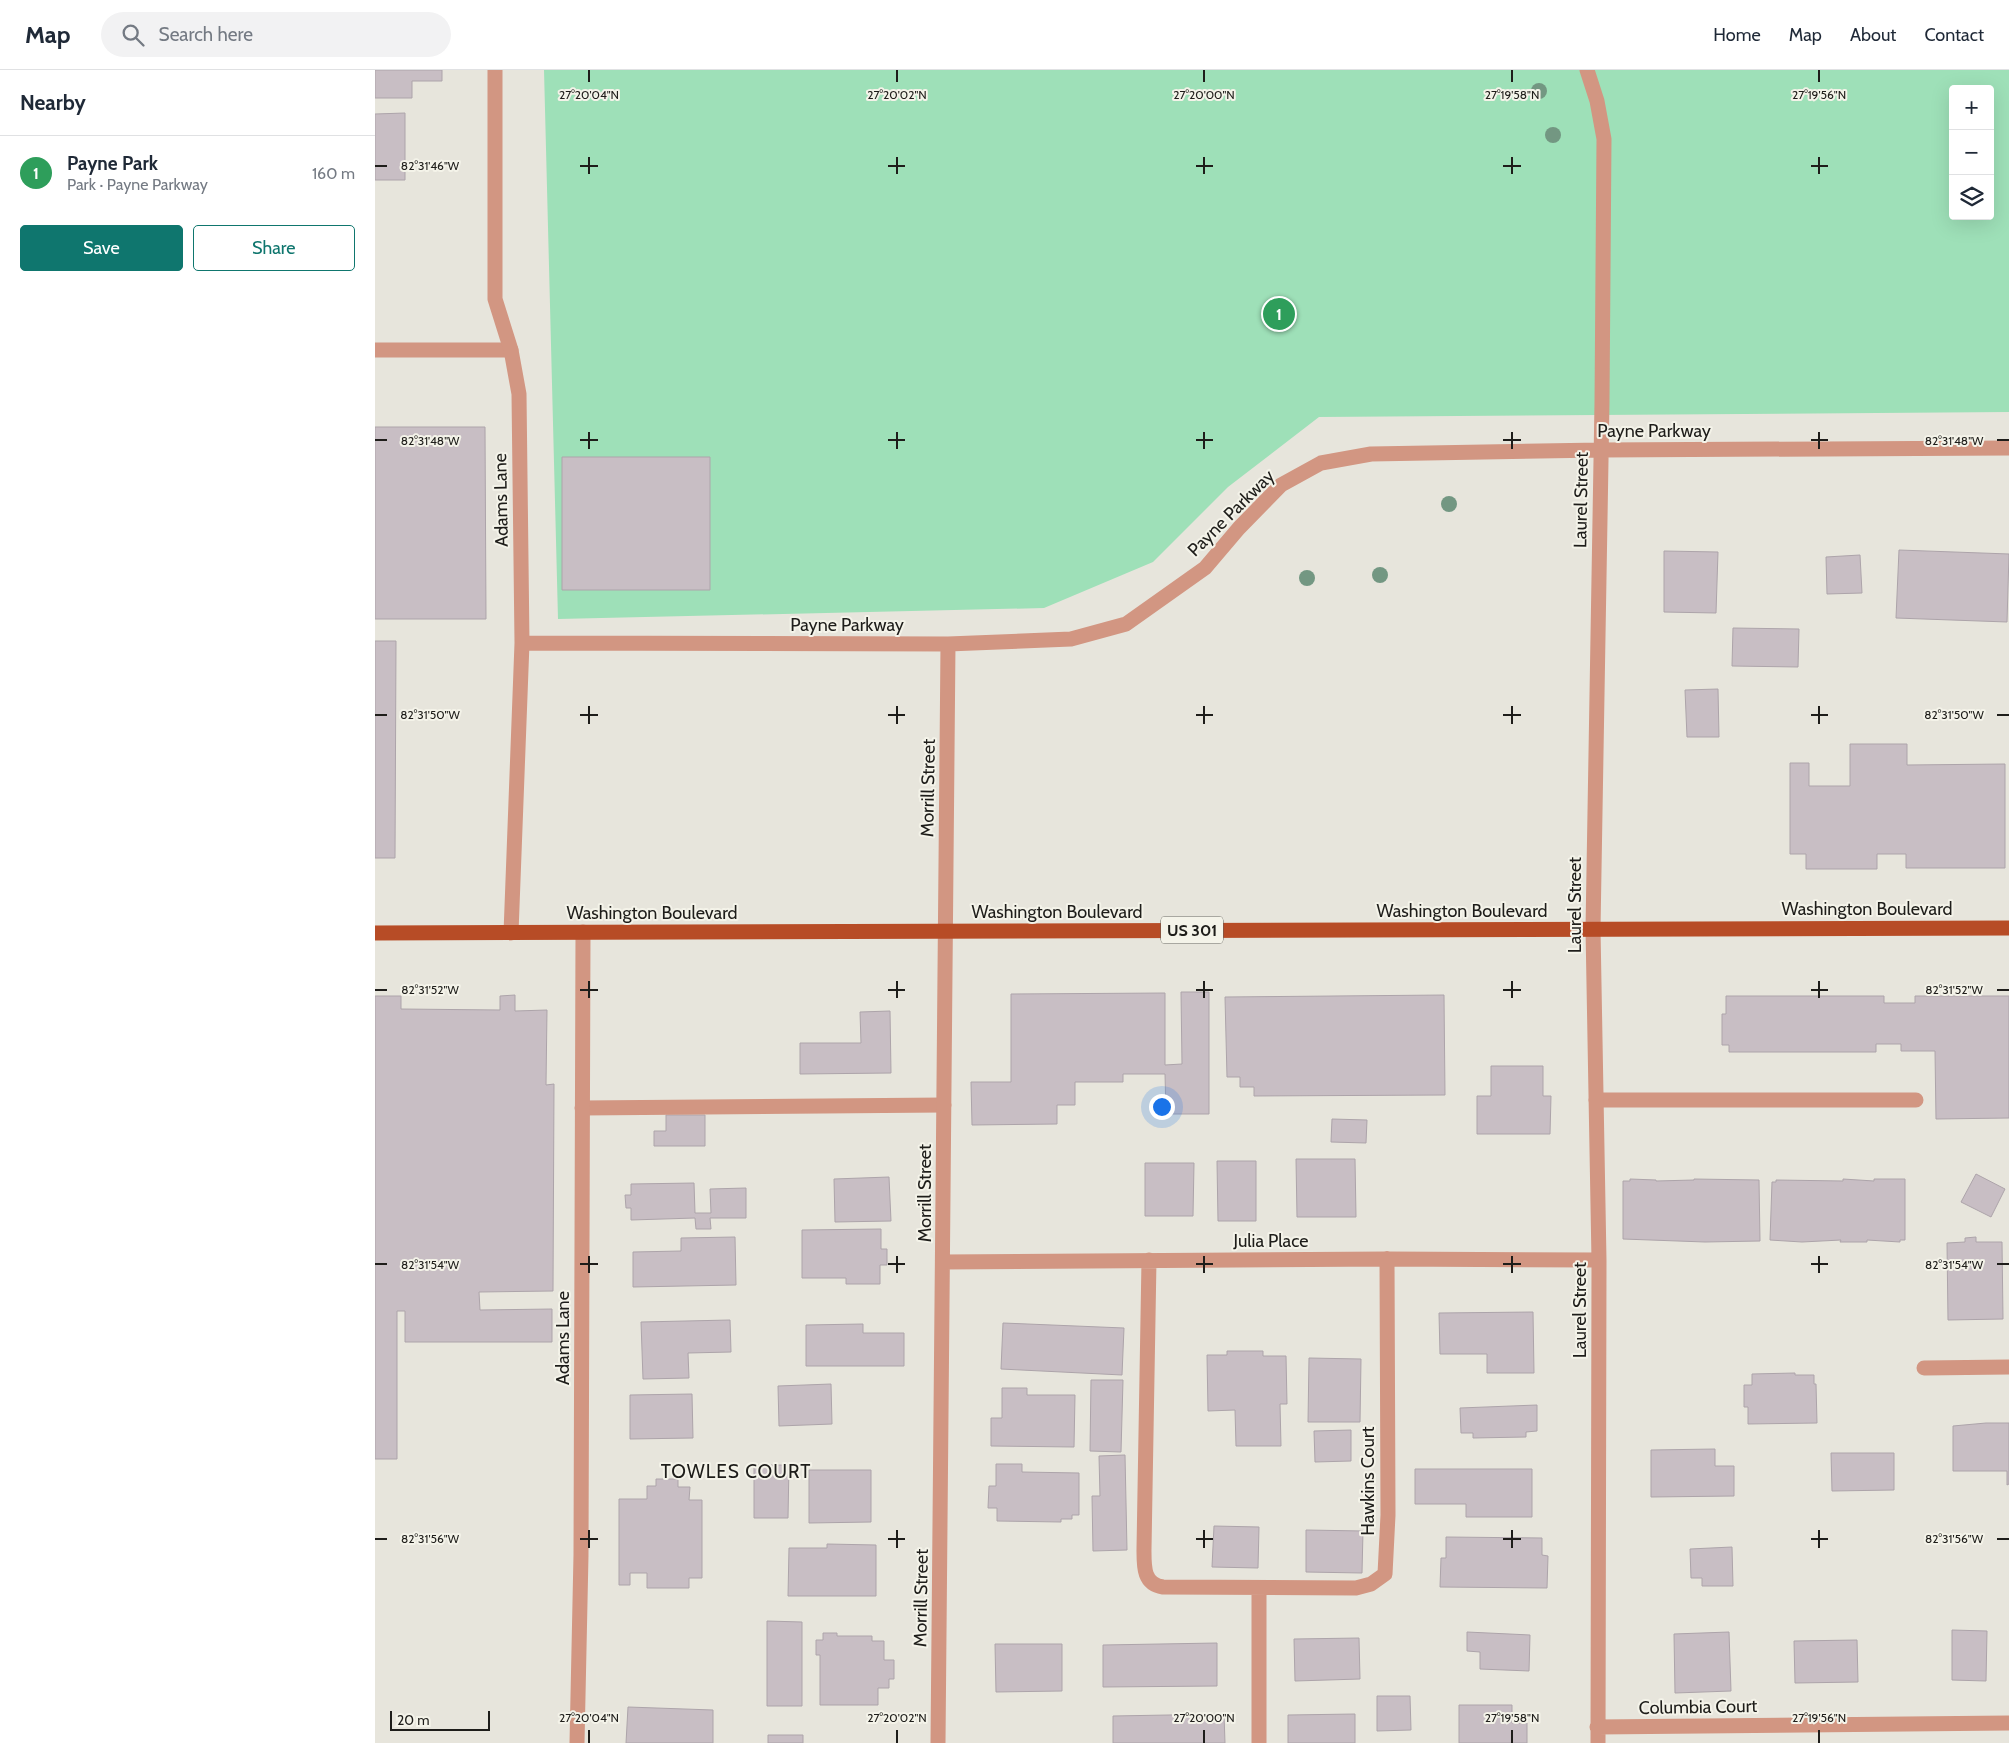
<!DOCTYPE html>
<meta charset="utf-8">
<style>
body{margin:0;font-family:Cabin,sans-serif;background:#f2f2f3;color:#1f2937}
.controls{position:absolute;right:15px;top:15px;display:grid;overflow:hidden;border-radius:5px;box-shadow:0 5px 20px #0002}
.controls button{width:45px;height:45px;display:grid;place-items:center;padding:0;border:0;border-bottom:1px solid #e0e1e3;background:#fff;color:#1f2937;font:25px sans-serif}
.scale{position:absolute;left:15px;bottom:12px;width:100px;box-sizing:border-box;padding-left:5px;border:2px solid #1e1d1a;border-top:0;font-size:14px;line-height:18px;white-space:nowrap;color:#1e1d1a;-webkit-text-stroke:4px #f4f3e9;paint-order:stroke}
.you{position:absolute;left:786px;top:1036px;width:18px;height:18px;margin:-12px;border:4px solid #fff;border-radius:50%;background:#1a73e8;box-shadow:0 0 0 8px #1a73e833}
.badge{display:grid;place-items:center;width:32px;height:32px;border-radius:50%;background:#0f766e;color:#fff;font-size:16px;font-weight:700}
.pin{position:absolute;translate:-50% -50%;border:2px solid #fff;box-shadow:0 1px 5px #0006}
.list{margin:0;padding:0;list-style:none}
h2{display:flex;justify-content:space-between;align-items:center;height:65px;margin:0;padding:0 20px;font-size:21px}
h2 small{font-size:16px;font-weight:400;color:#747a83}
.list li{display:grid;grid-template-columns:32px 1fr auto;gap:15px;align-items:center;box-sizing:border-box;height:75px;padding:0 20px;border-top:1px solid #e0e1e3}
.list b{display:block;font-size:19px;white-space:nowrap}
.list p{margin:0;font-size:16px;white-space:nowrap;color:#747a83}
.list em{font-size:16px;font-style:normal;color:#747a83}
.actions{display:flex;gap:10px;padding:15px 20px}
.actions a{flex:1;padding:11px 0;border:1px solid #0f766e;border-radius:5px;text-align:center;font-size:18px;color:#0f766e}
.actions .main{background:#0f766e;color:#fff}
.icon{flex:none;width:28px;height:28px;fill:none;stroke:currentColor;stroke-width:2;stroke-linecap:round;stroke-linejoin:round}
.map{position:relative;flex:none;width:1634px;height:1673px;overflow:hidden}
header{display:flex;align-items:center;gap:30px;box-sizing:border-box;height:70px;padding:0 25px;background:#fff;border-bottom:1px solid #e0e1e3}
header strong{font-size:24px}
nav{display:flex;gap:28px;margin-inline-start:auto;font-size:18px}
.search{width:350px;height:45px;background:#f2f2f3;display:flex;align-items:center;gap:12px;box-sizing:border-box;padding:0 18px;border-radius:28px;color:#747a83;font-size:19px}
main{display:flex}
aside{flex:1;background:#fff}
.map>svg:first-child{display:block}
.green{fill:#9ee0b8;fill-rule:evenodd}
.building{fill:#c8bec4;stroke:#ada4aa}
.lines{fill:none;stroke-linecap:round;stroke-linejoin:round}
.lane{stroke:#d29682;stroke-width:15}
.street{stroke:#d29682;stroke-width:15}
.primary{stroke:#b74c26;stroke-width:15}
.tree{fill:#739782}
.ticks{fill:none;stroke:#1e1d1a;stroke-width:2}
.labels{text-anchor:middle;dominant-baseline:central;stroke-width:4;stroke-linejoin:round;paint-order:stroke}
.shield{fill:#f4f3e9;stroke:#5e5d58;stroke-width:1}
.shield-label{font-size:16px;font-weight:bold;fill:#1e1d1a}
.street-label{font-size:18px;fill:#1e1d1a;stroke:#f4f3e9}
.neighbourhood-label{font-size:19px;letter-spacing:1px;fill:#1e1d1a;stroke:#f4f3e9}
.ticks-label{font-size:12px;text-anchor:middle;fill:#1e1d1a;stroke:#f4f3e9;stroke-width:4;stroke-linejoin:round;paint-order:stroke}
</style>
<header>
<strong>Map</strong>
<div class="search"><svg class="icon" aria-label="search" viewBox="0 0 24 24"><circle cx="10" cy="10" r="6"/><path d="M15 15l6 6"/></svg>Search here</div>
<nav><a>Home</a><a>Map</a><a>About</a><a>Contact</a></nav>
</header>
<main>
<aside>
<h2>Nearby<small></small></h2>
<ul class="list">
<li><span class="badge" style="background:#2e9e5b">1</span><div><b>Payne Park</b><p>Park · Payne Parkway</p></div><em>160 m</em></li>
</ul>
<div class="actions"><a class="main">Save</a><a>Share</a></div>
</aside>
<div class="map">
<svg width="1634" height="1673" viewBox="0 0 1634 1673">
<rect width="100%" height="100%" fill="#e7e5dc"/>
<path class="green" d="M169 0H1634V342L944 347 853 417 778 492 669 538 183 549ZM1578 19H1615V146H1578Z"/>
<path class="building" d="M0 0H67V11H37V28H0Z
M30 43V110H0V44Z
M0 357H110L111 549H0Z
M187 387H335V520H187Z
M1524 480 1634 484 1632 552 1521 548Z
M1289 481 1343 482 1341 543 1289 542Z
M1485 485 1487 523 1452 524 1451 487Z
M1358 558 1424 559 1423 597 1357 596Z
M0 571H21L20 788H0Z
M1343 619 1344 667H1312L1310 620Z
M1475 674H1532V695L1630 694V798H1531V784H1502V799H1431V784H1415V693H1434V716H1475Z
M806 922H834V1044H791L790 1004H748V1012H700V1035H682V1054L597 1055 596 1012H636V924L790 923V995L807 994Z
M140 925V941L172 940 171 1015 179 1014 178 1221 104 1222 105 1240 177 1239V1272H30V1241H22V1389H0V926H26V939L125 940V926Z
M1069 925 1070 1025 879 1026V1017H865V1007H852L850 927Z
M1351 926H1509V933H1540V926H1634V1048L1561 1049 1560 981H1526V974H1501V982H1354V975H1347V944H1351Z
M515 941 516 1003 425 1004V973H486L485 942Z
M1116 996H1168V1026H1176L1175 1064H1102V1026H1116Z
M291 1045H330V1076H279V1061H291Z
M957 1049 992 1050 991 1073 956 1072Z
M921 1089H980L981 1147H922Z
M842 1091H881V1151H843Z
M770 1093H819L818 1146H770Z
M1601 1104 1630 1119 1616 1147 1586 1132Z
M514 1107 516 1151 460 1152 459 1109Z
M1255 1109 1281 1110V1111L1319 1110V1109L1384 1110 1385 1171 1330 1172 1248 1169V1111H1255Z
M1468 1109 1499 1111V1109H1530V1170H1525V1172L1492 1170V1172H1465L1466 1170 1427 1172 1395 1170 1397 1112H1401V1110L1468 1111Z
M319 1113 320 1143H336L335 1119 371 1118V1148H335L336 1159H321L320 1148 256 1150V1138H251L250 1125H256V1114Z
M506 1159V1179H512V1195H505V1214H471V1208H427V1160Z
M360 1167 361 1215 258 1217V1182L306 1181V1168Z
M1601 1167V1172H1627L1628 1249 1573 1250 1572 1173 1590 1172V1168Z
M1158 1242 1159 1303H1112V1284H1065L1064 1243Z
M355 1250 356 1282 313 1283 314 1308 268 1309 266 1252Z
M628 1253 749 1258 747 1305 626 1299Z
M488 1254V1263H529V1296H431V1255Z
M852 1281H888V1286H911L912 1334H905L906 1376H861L860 1340 833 1341 832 1285H852Z
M934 1288 986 1289 985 1352H933Z
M1420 1303V1305H1439V1314H1441L1442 1353 1373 1354V1337H1369V1315H1377V1304Z
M716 1310H748L746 1382 715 1381Z
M456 1314 457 1354 404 1356 403 1316Z
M627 1318H652V1325H700L699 1377 616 1376V1348H627Z
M317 1324 318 1368 255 1369V1325Z
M1162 1335V1361L1151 1362V1367L1098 1368V1363H1086L1085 1338Z
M1611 1353H1634V1414L1632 1415V1401H1578V1356Z
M976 1360V1391L940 1392 939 1361Z
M1340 1379V1396H1359V1426L1276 1427V1380Z
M1456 1383H1519V1420L1457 1421Z
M750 1385 752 1480 718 1481 717 1426H725L724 1386Z
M621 1394H647V1402L704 1403V1445H697V1449H686V1452L622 1451V1438H613L614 1416H621Z
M379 1395H414L413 1448H379Z
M1040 1399H1157V1447H1091V1434H1040Z
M434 1400H496V1452L434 1453Z
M281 1409H303V1417H315L314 1430H327V1508H314V1518H272V1503H255V1515H244V1429H272V1416H281Z
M839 1456 884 1457 883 1498 837 1497Z
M931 1460 988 1461 987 1503 931 1502Z
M1071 1467 1167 1468V1485L1173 1486 1172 1518 1065 1517 1066 1488H1071Z
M452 1474 501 1475V1526H413L414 1478H452Z
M1357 1477 1358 1516H1327V1508H1316L1315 1479Z
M392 1551 427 1552V1636H392Z
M1577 1560 1612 1561 1611 1611 1577 1610Z
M1092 1562 1155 1565 1154 1601 1105 1599V1582L1092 1581Z
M1354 1562 1356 1621 1300 1623 1299 1564Z
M448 1563H462V1566H497V1571H509V1590H519V1609H514V1618H503V1635H445V1585H441V1570H448Z
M984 1568 985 1609 920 1611 919 1569Z
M1482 1570 1483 1612 1420 1613 1419 1571Z
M842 1573V1616L728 1617V1575Z
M620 1574H687V1621L621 1622Z
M1002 1626H1035L1036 1660 1002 1661Z
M1084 1635H1137V1653H1152V1673H1084Z
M253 1637 338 1640V1673H251Z
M849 1644 850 1673H738V1646Z
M980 1644V1673H913V1645Z
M393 1665H428V1673H393Z"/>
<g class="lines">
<path class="lane" d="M0 280H136
M1221 1030H1541
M207 1038 569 1035"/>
<path class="street" d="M120 0V229L136 280 144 324 147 573 136 863
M1212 0 1222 31 1229 69 1227 332 1218 859 1224 1190 1223 1673
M147 573 573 574 696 569 751 554 830 498 864 458 906 415 946 393 996 384 1226 380 1634 378
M774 1190 769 1479C769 1496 768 1514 788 1517L981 1518 996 1514 1010 1504 1013 1445 1012 1189
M568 1192 1012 1189 1224 1190
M1549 1298 1634 1297
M884 1518V1673
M1222 1657 1634 1653
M202 1673 206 1485 208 862
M563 1673 573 574"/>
<path class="primary" d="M0 863 1634 858"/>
</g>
<g class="tree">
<circle cx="1164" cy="21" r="8"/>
<circle cx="1178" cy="65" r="8"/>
<circle cx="1074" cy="434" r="8"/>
<circle cx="1005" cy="505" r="8"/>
<circle cx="932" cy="508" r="8"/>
</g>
<path class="ticks" d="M214 0V12M522 0V12M829 0V12M1137 0V12M1444 0V12M214 87V104M522 87V104M829 87V104M1137 87V104M1444 87V104M0 96H12M205 96H223M513 96H530M821 96H838M1128 96H1146M1436 96H1453M214 362V379M522 362V379M829 362V379M1137 362V379M1444 362V379M0 370H12M205 370H223M513 370H530M821 370H838M1128 370H1146M1436 370H1453M1622 370H1634M214 636V654M522 636V654M829 636V654M1137 636V654M1444 636V654M0 645H12M205 645H223M513 645H530M821 645H838M1128 645H1146M1436 645H1453M1622 645H1634M214 911V928M522 911V928M829 911V928M1137 911V928M1444 911V928M0 920H12M205 920H223M513 920H530M821 920H838M1128 920H1146M1436 920H1453M1622 920H1634M214 1186V1203M522 1186V1203M829 1186V1203M1137 1186V1203M1444 1186V1203M0 1194H12M205 1194H223M513 1194H530M821 1194H838M1128 1194H1146M1436 1194H1453M1622 1194H1634M214 1460V1478M522 1460V1478M829 1460V1478M1137 1460V1478M1444 1460V1478M0 1469H12M205 1469H223M513 1469H530M821 1469H838M1128 1469H1146M1436 1469H1453M1622 1469H1634M214 1660V1673M522 1660V1673M829 1660V1673M1137 1660V1673M1444 1660V1673"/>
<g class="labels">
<rect class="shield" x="786" y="846.5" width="62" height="27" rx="4"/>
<g class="shield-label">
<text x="817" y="860">US 301</text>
</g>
<g class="street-label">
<text x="1279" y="361">Payne Parkway</text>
<text transform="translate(126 430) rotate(-91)">Adams Lane</text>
<text transform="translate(1206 430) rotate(-89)">Laurel Street</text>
<text transform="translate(856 443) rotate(-45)">Payne Parkway</text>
<text x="472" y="555">Payne Parkway</text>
<text transform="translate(553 718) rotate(-89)">Morrill Street</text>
<text transform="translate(1200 835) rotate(-90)">Laurel Street</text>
<text x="1492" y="839">Washington Boulevard</text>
<text x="1087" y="841">Washington Boulevard</text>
<text x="682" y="842">Washington Boulevard</text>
<text x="277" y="843">Washington Boulevard</text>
<text transform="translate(550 1123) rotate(-90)">Morrill Street</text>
<text x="896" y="1171">Julia Place</text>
<text transform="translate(1205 1240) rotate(-90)">Laurel Street</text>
<text transform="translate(188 1268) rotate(-90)">Adams Lane</text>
<text transform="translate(993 1411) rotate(-90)">Hawkins Court</text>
<text transform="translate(546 1528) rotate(-89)">Morrill Street</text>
<text transform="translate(1323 1637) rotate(-1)">Columbia Court</text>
</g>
<g class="neighbourhood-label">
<text x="361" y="1401">TOWLES COURT</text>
</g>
</g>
<g class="ticks-label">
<text x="214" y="29">27°20'04"N</text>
<text x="522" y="29">27°20'02"N</text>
<text x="829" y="29">27°20'00"N</text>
<text x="1137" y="29">27°19'58"N</text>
<text x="1444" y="29">27°19'56"N</text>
<text x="55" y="100">82°31'46"W</text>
<text x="1579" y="375">82°31'48"W</text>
<text x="55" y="375">82°31'48"W</text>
<text x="1579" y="649">82°31'50"W</text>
<text x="55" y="649">82°31'50"W</text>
<text x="1579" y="924">82°31'52"W</text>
<text x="55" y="924">82°31'52"W</text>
<text x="1579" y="1199">82°31'54"W</text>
<text x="55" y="1199">82°31'54"W</text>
<text x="1579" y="1473">82°31'56"W</text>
<text x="55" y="1473">82°31'56"W</text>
<text x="214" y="1652">27°20'04"N</text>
<text x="522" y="1652">27°20'02"N</text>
<text x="829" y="1652">27°20'00"N</text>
<text x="1137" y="1652">27°19'58"N</text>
<text x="1444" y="1652">27°19'56"N</text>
</g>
</svg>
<div class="controls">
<button>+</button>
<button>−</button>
<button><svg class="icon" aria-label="layers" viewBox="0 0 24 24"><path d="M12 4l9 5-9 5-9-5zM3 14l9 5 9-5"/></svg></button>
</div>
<div class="scale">20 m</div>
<div class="you"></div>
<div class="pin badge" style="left:904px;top:244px;background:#2e9e5b">1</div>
</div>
</main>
